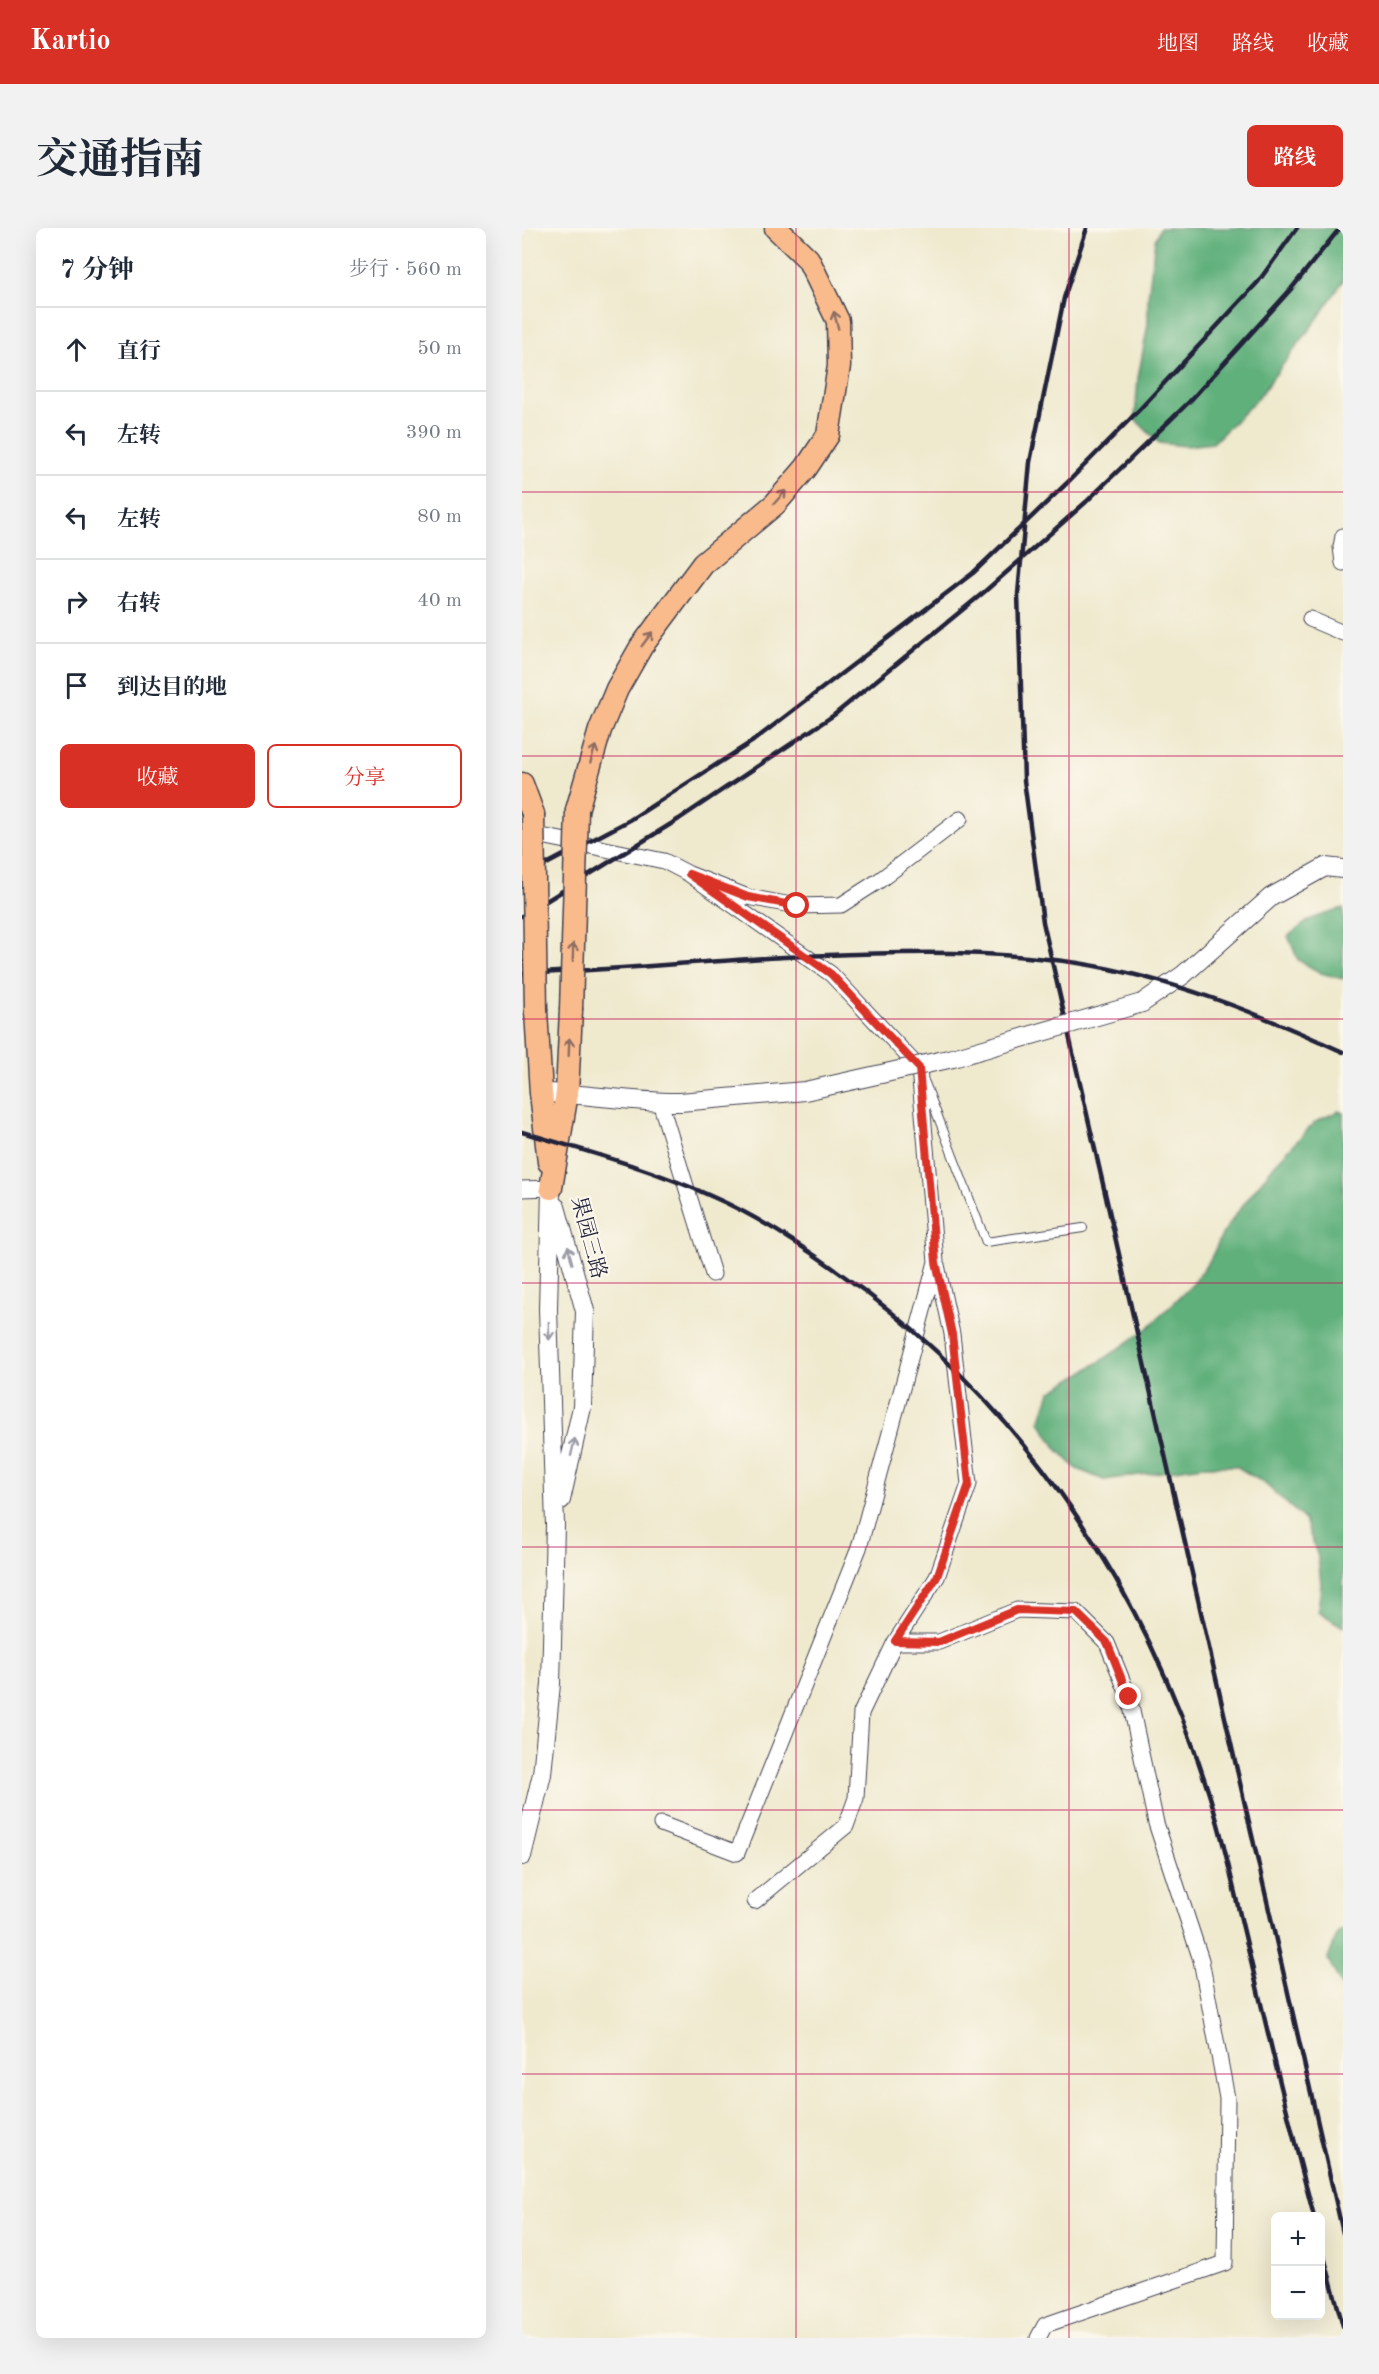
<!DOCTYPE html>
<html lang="zh">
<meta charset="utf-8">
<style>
body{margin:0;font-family:"Old Standard TT","Noto Serif SC",serif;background:#f2f2f3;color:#1f2937}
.controls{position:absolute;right:18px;bottom:18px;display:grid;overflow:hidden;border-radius:9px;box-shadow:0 6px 24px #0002}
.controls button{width:54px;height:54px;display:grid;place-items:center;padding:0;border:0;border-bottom:2px solid #e0e1e3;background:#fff;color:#1f2937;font:30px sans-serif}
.stop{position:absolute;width:18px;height:18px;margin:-14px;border:4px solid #d93025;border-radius:50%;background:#fff}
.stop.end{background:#d93025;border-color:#fff;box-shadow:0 2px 6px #0008}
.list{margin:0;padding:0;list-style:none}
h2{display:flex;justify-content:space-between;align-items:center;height:78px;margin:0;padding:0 24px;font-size:26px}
h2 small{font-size:20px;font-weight:400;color:#747a83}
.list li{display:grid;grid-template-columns:39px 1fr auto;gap:18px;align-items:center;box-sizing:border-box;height:84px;padding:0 24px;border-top:2px solid #e0e1e3}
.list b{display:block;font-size:22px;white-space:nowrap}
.list em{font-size:20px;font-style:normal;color:#747a83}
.actions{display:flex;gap:12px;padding:18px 24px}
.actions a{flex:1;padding:14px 0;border:2px solid #d93025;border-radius:9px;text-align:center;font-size:21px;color:#d93025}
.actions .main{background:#d93025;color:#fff}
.icon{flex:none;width:33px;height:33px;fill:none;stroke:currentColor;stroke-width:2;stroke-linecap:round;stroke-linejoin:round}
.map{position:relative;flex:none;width:821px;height:2110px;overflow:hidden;border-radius:9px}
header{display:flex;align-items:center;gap:36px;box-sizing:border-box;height:84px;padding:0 30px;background:#d93025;color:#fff}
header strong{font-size:28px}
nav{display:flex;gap:33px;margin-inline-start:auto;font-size:21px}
.intro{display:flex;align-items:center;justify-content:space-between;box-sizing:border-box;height:144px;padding:0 36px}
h1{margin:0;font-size:42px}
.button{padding:15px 27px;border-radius:9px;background:#d93025;color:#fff;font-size:21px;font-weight:700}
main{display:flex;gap:36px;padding:0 36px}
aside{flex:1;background:#fff;border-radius:9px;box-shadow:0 6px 24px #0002}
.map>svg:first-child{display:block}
.forest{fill:#61b07b;stroke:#42695b;stroke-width:1.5}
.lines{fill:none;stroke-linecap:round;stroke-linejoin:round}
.service-casing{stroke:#414051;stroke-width:10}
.minor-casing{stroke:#414051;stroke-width:17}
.tertiary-casing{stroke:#414051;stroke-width:20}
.primary-casing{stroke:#414051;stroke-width:25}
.service{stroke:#fff;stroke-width:8}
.minor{stroke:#fff;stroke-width:15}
.tertiary{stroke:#fff;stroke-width:18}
.primary{stroke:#fabb8c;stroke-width:22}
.rail{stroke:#22223b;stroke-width:4.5}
.tertiary-bridge-casing{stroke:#414051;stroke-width:20;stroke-linecap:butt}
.primary-bridge-casing{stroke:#414051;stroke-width:25;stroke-linecap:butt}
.tertiary-bridge{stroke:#fff;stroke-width:18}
.primary-bridge{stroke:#fabb8c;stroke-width:22}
.oneway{stroke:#8e6e64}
.oneway2{stroke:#9c9ca7}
.route{stroke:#d93025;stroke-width:8}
.grid{fill:none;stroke:#c2185b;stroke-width:1.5;stroke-opacity:0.55}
.labels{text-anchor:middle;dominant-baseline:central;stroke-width:4.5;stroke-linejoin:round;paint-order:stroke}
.street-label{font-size:21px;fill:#22223b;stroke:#fbf7ec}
</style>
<header>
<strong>Kartio</strong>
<nav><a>地图</a><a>路线</a><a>收藏</a></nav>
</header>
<div class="intro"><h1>交通指南</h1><a class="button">路线</a></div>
<main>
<aside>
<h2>7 分钟<small>步行 · 560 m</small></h2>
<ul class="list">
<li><svg class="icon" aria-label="ahead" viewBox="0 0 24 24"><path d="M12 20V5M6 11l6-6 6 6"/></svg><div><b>直行</b></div><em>50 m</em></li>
<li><svg class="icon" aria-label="left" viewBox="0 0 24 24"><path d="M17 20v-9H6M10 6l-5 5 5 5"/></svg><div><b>左转</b></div><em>390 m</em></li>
<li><svg class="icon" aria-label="left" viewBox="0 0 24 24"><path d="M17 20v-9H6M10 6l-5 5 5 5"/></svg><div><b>左转</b></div><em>80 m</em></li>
<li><svg class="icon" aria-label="right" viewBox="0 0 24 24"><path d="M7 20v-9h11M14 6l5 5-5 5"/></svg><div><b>右转</b></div><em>40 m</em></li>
<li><svg class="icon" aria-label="arrive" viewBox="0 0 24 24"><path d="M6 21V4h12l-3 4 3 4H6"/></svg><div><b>到达目的地</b></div></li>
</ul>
<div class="actions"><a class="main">收藏</a><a>分享</a></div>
</aside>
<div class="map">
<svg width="821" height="2110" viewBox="0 0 821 2110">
<rect width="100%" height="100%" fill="#fbf7ec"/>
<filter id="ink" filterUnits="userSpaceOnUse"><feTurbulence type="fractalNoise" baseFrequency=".0167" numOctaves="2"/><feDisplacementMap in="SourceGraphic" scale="12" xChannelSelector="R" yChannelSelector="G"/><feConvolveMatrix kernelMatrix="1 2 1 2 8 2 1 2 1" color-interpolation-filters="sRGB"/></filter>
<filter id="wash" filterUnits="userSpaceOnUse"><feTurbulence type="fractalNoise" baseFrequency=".008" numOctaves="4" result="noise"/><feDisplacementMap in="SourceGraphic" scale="24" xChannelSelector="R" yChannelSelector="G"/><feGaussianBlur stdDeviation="1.35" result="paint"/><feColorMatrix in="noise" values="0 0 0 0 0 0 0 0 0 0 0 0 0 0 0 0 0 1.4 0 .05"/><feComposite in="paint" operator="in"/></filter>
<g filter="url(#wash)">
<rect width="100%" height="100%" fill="#efe9ce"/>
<path class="forest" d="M638 0H821V53L796 90 735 171 691 215 664 218 637 215 613 191 616 150 626 96V69L633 12Z
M821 680V751L799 745 776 732 766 708 789 691Z
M816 883 821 885V1399L796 1383 799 1356 796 1329 783 1292 742 1255 714 1238H681L582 1252 555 1241 535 1221 518 1194 528 1164 579 1133 626 1100 671 1056 688 1032 701 1005 715 985 752 937 793 894Z
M821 1702V1762L806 1731 816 1704Z"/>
</g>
<g filter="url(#ink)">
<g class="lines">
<g class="service-casing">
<path id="service" d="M403 855 464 1014 561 1000"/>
</g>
<g class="minor-casing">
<path id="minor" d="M821 308 819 319 821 335
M788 391 821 405
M0 604 142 633 167 646 226 669 275 678 319 677 358 652 438 591
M138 874 191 1046
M0 961 29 960
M373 1414H417L495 1382 554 1384 585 1415 607 1469 634 1595 679 1732 705 1870 703 2035 523 2097 516 2110
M139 1596 215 1625 337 1320 414 1034 397 840 309 746 167 646
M233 1673 324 1598 334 1570 339 1485 373 1414 415 1349 447 1256 430 1106 415 1037"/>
</g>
<g class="tertiary-casing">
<path id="tertiary" d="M620 775 661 747 749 669 803 639 821 641
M19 865C65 865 111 875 158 874
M34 979 63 1083 60 1179 39 1272
M0 1628 20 1546 29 1456 33 1297 26 1081 29 960"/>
</g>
<g class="primary-casing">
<path id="primary" d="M0 556 11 586
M55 582 78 502 95 461 119 419 181 336 253 276 284 240 306 207 317 138 316 93 286 31 254 0
M14 783 19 865 27 934
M29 960 45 865 49 782"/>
</g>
<use href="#service" class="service"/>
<use href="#minor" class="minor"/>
<use href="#tertiary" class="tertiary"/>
<use href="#primary" class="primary"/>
<path class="rail" d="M565 0 542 70 508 234 496 366 502 552 521 694 821 2005
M0 649 108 592 231 513 451 345 545 255 619 180 736 54 775 0
M0 688 157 591 312 487 461 365 564 274 668 173 769 61 818 0
M0 746C127 740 253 726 380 725 438 724 498 726 556 735 649 750 736 785 821 824
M0 904C64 923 130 941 191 969 235 988 276 1015 315 1043 505 1176 633 1373 696 1596 706 1633 714 1671 723 1708 745 1802 767 1896 792 1988
M798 2014 821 2098"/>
<g class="tertiary-bridge-casing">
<path id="tertiary-bridge" d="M158 874 283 863 431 830 620 775"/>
</g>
<g class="primary-bridge-casing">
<path id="primary-bridge" d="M11 586 14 783
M49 782 55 582"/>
</g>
<use href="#tertiary-bridge" class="tertiary-bridge"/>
<use href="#primary-bridge" class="primary-bridge"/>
</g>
<defs><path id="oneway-shaft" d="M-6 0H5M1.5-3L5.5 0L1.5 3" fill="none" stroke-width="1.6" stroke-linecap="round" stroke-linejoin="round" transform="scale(1.5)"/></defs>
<g class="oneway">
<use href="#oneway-shaft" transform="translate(314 92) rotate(-105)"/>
<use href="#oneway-shaft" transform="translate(258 269) rotate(-48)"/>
<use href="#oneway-shaft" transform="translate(125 411) rotate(-53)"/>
<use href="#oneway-shaft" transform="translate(71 526) rotate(-73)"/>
<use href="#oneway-shaft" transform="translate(51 724) rotate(-88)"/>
<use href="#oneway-shaft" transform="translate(47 819) rotate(-88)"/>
</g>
<g class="oneway2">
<use href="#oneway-shaft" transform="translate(48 1027) rotate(-105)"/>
<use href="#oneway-shaft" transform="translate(27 1103) rotate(88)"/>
<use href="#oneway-shaft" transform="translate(51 1219) rotate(-77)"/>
</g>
</g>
<g class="lines" filter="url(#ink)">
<path class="route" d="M275 678 226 669 167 646 309 746 397 840 414 1034 430 1106 447 1256 415 1349 373 1413 417 1414 495 1382 554 1384 585 1414 607 1469"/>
</g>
<path class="grid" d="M274 0V2110M547 0V2110M0 264H821M0 528H821M0 791H821M0 1055H821M0 1319H821M0 1582H821M0 1846H821"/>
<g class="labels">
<g class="street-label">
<text transform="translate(66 1010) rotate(75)">果园三路</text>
</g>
</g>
</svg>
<div class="controls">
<button>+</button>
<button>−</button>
</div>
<div class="stop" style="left:275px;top:678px"></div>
<div class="stop end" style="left:607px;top:1469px"></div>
</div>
</main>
